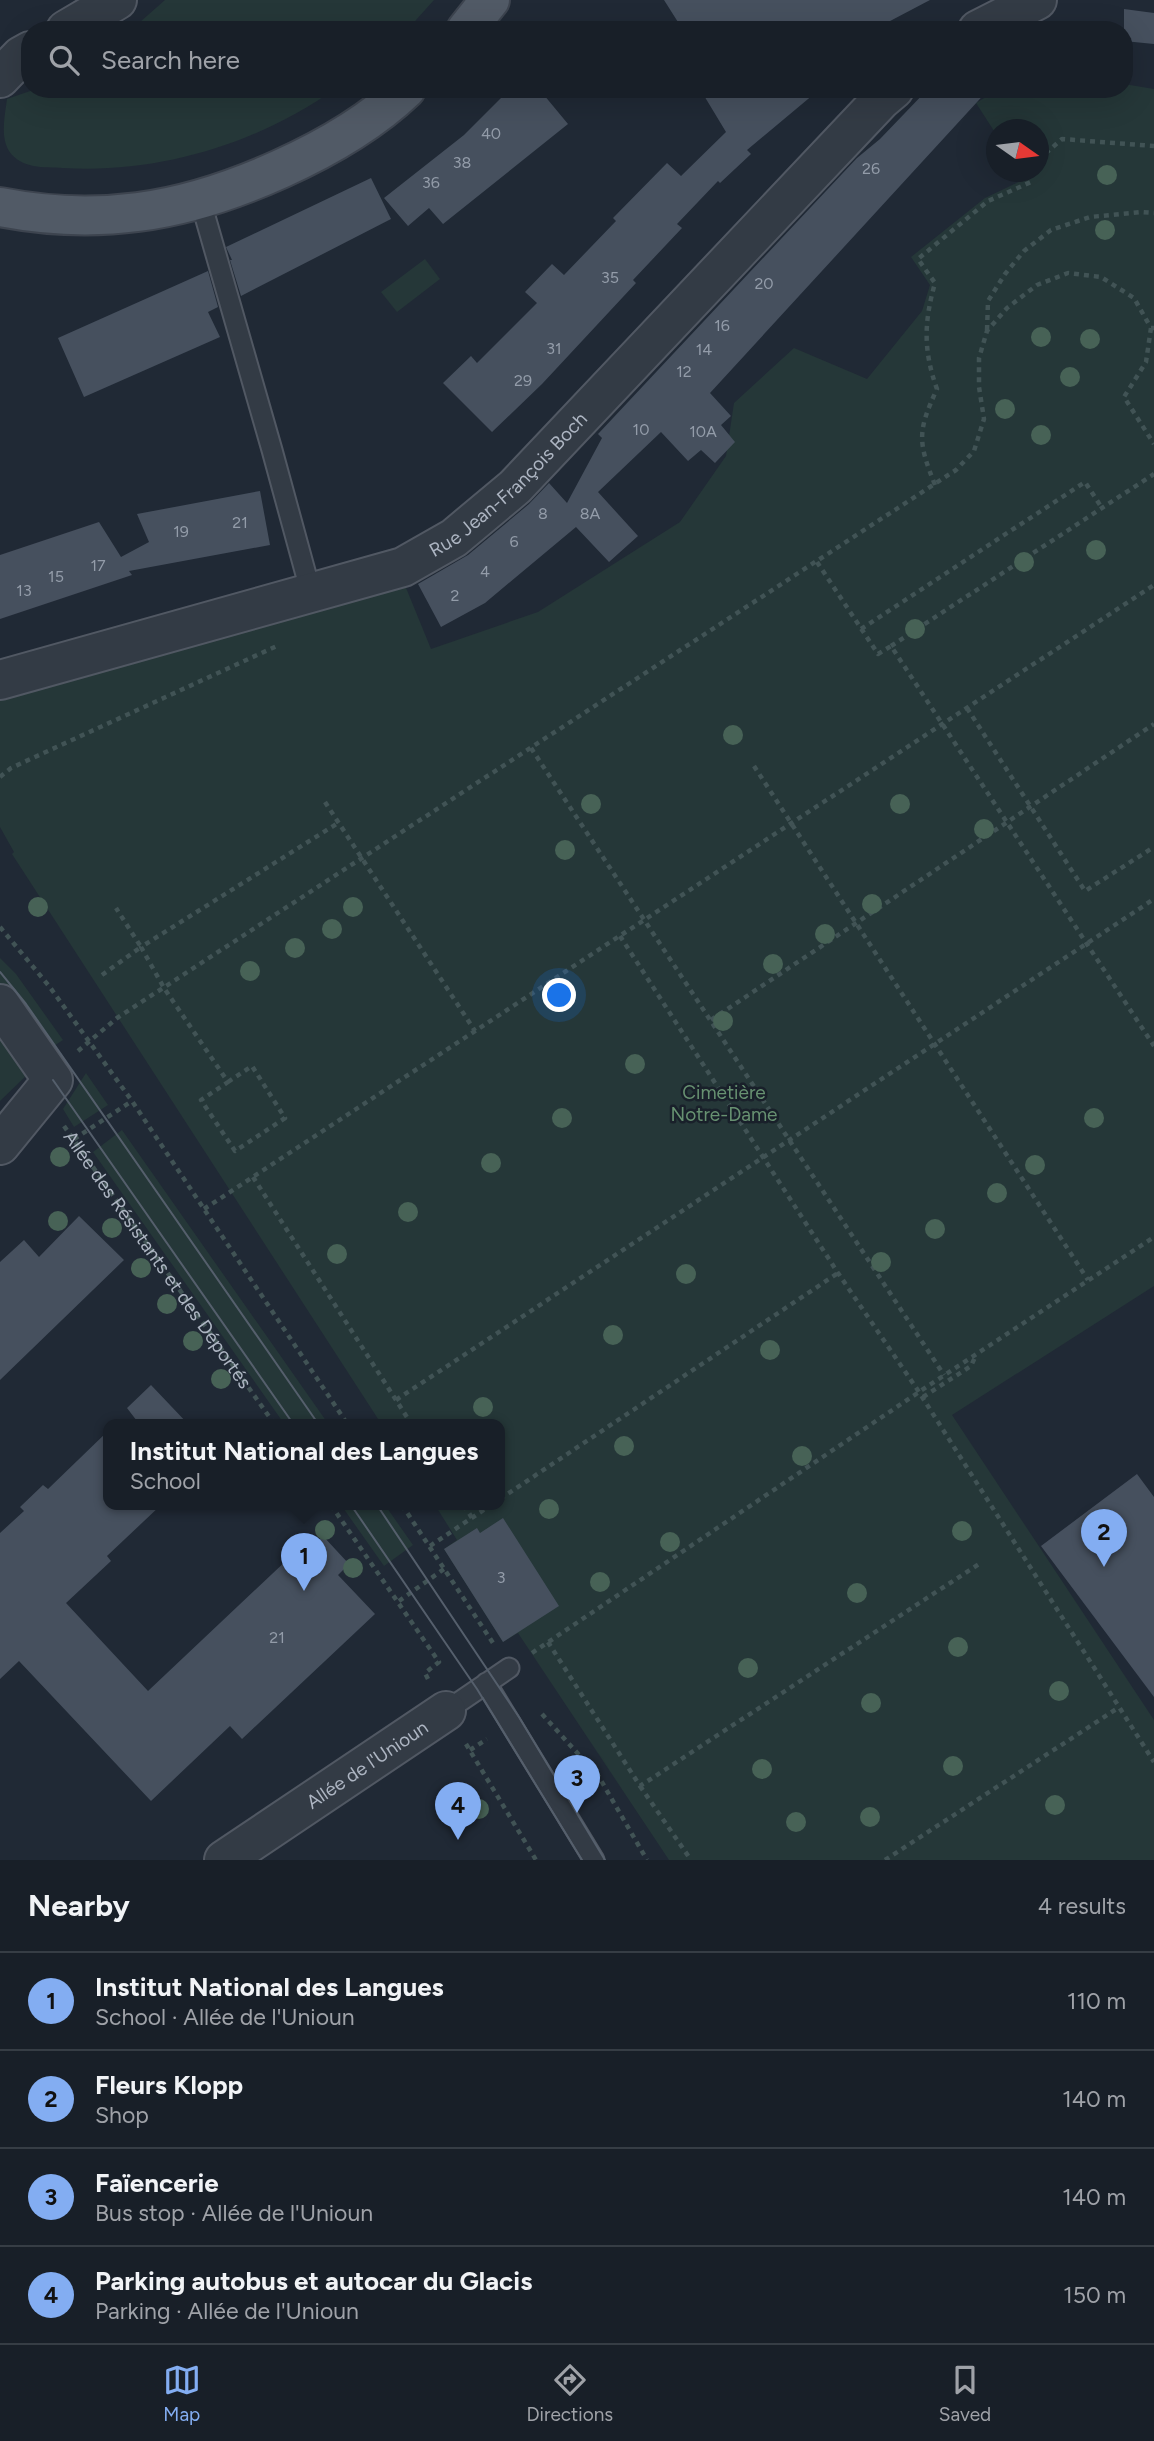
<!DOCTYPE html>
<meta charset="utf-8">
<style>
body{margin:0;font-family:Figtree,sans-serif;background:#252c34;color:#f1f3f6}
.compass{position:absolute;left:986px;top:119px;width:63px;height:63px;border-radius:50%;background:#181f28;box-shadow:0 7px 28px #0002;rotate:104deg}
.you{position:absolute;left:560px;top:996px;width:24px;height:24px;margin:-18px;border:5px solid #fff;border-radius:50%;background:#1a73e8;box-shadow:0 0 0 10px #1a73e833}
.badge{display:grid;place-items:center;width:46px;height:46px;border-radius:50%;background:#83adf2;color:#111;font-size:23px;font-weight:700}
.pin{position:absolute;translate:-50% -58px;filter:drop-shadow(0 2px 4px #0008)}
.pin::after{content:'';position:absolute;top:37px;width:24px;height:21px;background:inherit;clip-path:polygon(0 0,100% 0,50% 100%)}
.popup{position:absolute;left:103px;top:1419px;width:402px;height:91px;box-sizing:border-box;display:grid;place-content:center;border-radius:14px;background:#181f28;filter:drop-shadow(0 2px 5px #0005);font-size:23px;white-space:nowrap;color:#9fa2a8}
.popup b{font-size:26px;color:#f1f3f6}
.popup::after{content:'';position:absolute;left:50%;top:100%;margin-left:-14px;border:14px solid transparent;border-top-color:#181f28}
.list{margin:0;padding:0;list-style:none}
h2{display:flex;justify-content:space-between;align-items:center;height:91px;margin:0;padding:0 28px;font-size:30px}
h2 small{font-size:23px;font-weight:400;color:#9fa2a8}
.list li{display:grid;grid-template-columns:46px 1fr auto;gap:21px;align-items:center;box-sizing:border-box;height:98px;padding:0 28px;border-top:2px solid #363d45}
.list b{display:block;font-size:26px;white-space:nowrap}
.list p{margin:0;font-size:23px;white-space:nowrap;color:#9fa2a8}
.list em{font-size:23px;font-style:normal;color:#9fa2a8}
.icon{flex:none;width:38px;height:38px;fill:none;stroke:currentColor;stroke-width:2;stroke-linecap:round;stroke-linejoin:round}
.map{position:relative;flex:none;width:1154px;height:1860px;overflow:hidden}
.search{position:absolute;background:#181f28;box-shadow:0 7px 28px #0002;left:21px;right:21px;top:21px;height:77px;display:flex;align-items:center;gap:18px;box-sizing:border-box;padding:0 24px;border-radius:28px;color:#9fa2a8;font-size:26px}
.sheet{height:483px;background:#181f28}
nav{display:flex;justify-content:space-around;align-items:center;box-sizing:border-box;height:98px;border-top:2px solid #363d45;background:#181f28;font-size:19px;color:#9fa2a8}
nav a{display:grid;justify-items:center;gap:4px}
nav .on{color:#83adf2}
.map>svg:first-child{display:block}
.green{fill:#253738}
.building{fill:#46505e}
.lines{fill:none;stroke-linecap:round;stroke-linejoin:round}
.lane-casing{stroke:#515863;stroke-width:23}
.street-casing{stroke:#515863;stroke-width:42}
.primary-casing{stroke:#3d444f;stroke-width:42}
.path{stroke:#415355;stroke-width:4.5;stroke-dasharray:5 5;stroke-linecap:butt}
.lane{stroke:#333b45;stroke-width:19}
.street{stroke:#333b45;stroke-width:38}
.primary{stroke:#515a66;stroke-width:38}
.tram{stroke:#555f6c;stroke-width:2}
.tree{fill:#476256}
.labels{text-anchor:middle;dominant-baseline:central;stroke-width:5;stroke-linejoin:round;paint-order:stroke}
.number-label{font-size:16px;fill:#939ca9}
.street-label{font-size:19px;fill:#adb5c2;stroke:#19202a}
.park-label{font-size:19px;fill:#679171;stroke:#19202a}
</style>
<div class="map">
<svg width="1154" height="1860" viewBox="0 0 1154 1860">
<rect width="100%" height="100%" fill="#202935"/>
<path class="green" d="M165 0H434L407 30H131Z
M1124 84 1154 89V1286L952 1415 1154 1720V1860H669L518 1633 503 1642 444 1549 457 1540 435 1505H500V1425H382L12 854 14 852 0 827V697L402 578 431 649 538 612 680 522 726 456 734 403 794 348 867 379 922 311 930 285 911 257 985 198 1025 179 1021 172H1038V130H996V134L976 103 999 89H1124Z
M36 89H335C257 144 158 174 63 168 44 167 21 169 9 151 0 136 5 115 7 99Z
M425 259 440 279 397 312 381 292Z
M0 958 16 974 63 1040 46 1051 0 986Z
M0 1025 29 1073 0 1101Z
M86 1073 108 1105 74 1127 63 1109Z
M122 1130 329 1425H285L93 1152Z
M341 1505H385L413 1545 384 1566Z"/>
<path class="building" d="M664 0H930L873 30H683Z
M1124 9 1154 13V44L1124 41Z
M510 89H539L568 124 443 224 429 208 408 226 384 198 464 135Z
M700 89H820L747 150 751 154 720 183 718 181 677 224 682 228 633 280 636 283 542 384 492 432 443 383 471 356 477 363 537 303 525 292 552 264 564 275 616 221 613 218 667 163 681 176 726 132Z
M928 89H989L710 393 731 416 721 425 735 442 715 463 701 450 688 461 661 432 598 492 638 536 609 562 576 527 485 603 441 627 418 584 468 555 529 504 549 483 567 503 602 438 598 434 857 158 880 139Z
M371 178 391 219 241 296 230 260H232L226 247Z
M208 271 218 307 208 312 220 337 84 397 58 338Z
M260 491 270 545 129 571 132 575 0 619V555L99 522 121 557 149 542 137 514Z
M79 1216 124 1260 0 1380V1262L24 1240 39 1257Z
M151 1385 189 1425H140L127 1408Z
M108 1431V1505H161L107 1556 111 1561 66 1603 148 1691 307 1541 312 1546 323 1536 349 1564 338 1575 375 1614 242 1739 230 1726 151 1801 19 1661 0 1679V1533L24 1511 20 1507 43 1485 48 1489Z
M1137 1474 1154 1497V1697L1041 1546Z
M503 1518 559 1606 503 1642 444 1549 477 1528 480 1533Z"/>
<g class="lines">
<g class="lane-casing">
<path id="lane" d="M200 199 272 450 311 593
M486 1683 594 1860
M446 1711 509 1668"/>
</g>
<g class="street-casing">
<g id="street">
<path d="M66 30 117 0"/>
<path d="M978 30 1037 0"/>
<path d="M0 78 21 56 30 51"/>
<path id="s2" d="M0 680 403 567 454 538 515 487 881 100 894 89"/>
<path d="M0 1004 53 1080 0 1145"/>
<path id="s3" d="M224 1860 446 1711"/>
</g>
</g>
<g class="primary-casing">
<path id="primary" d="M466 30 490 0
M0 207C46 216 92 218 138 212 224 201 343 149 406 89"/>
</g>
<g class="path">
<path d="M1038 160 1062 139 1154 146"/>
<path d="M1151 328 1146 362 1124 397 1154 444"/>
<path d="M987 330 988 301 1005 274 1024 251 1051 230 1090 217 1141 212 1154 213"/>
<path d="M935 485C918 442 917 432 937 389 923 350 924 322 935 283L918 259 988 201 1031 182 1026 172"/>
<path d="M817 562 878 654 891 646 1154 1046"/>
<path d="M861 629 1085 482 1102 508"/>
<path d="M891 646 1154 474"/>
<path d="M967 708 1085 891 1154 847"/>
<path d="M531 748 944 1375"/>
<path d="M754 766 1088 1280"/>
<path d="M0 777 11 768 279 645"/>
<path d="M325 802 475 1031"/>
<path d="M0 927 49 986 132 1101 348 1425"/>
<path d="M620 936 838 1273 919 1392 1154 1762"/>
<path d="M102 975 141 947 116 908"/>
<path d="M711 1020 1154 724"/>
<path d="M78 1051 117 1018 956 470 974 451 984 419 979 387V358L987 331 1007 308 1037 285 1068 273 1101 277 1134 298 1151 328H1154"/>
<path d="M228 1082 252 1066 285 1118 235 1151 201 1100 228 1082 164 988 141 947 338 823"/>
<path id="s1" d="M64 1126 275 1425"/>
<path d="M74 1139 132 1101"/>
<path d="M253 1177 412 1425"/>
<path d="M204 1209 1154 585"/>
<path d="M923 1397 971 1366 976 1355"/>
<path d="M396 1400 1154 899"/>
<path d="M500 1499 838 1273"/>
<path d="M331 1505 439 1662 425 1673 428 1679"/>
<path d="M402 1505 493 1643"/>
<path d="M464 1505 472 1518"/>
<path d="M430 1546 491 1505"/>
<path d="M399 1601 444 1569"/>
<path d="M548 1642 640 1786 982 1562"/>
<path d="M532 1653 919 1392 1154 1237"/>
<path d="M542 1714 599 1777 647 1860"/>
<path d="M466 1744 536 1860"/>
<path d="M470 1750 487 1739"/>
<path d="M640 1786 691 1860"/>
<path d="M885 1860 1118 1708"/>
</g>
<use href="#lane" class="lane"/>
<use href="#street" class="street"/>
<use href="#primary" class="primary"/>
<path class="tram" d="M0 972 26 1004 319 1425
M53 1080 294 1425
M351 1505 477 1689 582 1860
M377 1505 519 1717 605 1860"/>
</g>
<g class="tree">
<circle cx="1107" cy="175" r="10"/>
<circle cx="1105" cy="230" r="10"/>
<circle cx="1041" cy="337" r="10"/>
<circle cx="1090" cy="339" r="10"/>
<circle cx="1070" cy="377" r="10"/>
<circle cx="1005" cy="409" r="10"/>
<circle cx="1041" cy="435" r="10"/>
<circle cx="1096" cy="550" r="10"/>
<circle cx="1024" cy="562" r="10"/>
<circle cx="915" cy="629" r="10"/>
<circle cx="733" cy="735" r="10"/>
<circle cx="591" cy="804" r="10"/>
<circle cx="900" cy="804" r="10"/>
<circle cx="984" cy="829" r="10"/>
<circle cx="565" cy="850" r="10"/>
<circle cx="872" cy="904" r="10"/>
<circle cx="38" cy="907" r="10"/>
<circle cx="353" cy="907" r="10"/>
<circle cx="332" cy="929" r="10"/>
<circle cx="825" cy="934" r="10"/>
<circle cx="295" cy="948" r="10"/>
<circle cx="773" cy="964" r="10"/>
<circle cx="250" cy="971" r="10"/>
<circle cx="723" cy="1021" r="10"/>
<circle cx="635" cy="1064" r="10"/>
<circle cx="562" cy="1118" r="10"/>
<circle cx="1094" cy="1118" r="10"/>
<circle cx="60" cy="1157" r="10"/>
<circle cx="491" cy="1163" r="10"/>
<circle cx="1035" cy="1165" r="10"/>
<circle cx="997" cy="1193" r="10"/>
<circle cx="408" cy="1212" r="10"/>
<circle cx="58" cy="1221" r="10"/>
<circle cx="112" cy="1228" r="10"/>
<circle cx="935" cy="1229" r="10"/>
<circle cx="337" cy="1254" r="10"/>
<circle cx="881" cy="1262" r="10"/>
<circle cx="141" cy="1268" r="10"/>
<circle cx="686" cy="1274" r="10"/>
<circle cx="167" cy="1304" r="10"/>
<circle cx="613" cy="1335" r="10"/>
<circle cx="193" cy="1341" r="10"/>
<circle cx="770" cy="1350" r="10"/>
<circle cx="221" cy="1379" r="10"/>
<circle cx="483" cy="1407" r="10"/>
<circle cx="624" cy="1446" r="10"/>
<circle cx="802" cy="1456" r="10"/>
<circle cx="549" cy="1509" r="10"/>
<circle cx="325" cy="1530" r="10"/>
<circle cx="962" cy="1531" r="10"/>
<circle cx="670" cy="1542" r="10"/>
<circle cx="353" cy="1568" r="10"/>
<circle cx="600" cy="1582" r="10"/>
<circle cx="857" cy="1593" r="10"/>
<circle cx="958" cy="1647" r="10"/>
<circle cx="748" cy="1668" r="10"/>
<circle cx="1059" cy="1691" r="10"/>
<circle cx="871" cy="1703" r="10"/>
<circle cx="953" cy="1766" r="10"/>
<circle cx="762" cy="1769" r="10"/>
<circle cx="1055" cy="1805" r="10"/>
<circle cx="479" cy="1809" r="10"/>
<circle cx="870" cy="1817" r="10"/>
<circle cx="796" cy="1822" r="10"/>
</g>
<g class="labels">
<g class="number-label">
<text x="491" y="133">40</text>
<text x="462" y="162">38</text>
<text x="871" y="168">26</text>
<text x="431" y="182">36</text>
<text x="610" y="277">35</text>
<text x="764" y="283">20</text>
<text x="722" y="325">16</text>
<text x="554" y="348">31</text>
<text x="704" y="349">14</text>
<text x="684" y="371">12</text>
<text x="523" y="380">29</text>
<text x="641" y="429">10</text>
<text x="703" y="431">10A</text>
<text x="543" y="513">8</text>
<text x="590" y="513">8A</text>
<text x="240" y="522">21</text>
<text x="181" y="531">19</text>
<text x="514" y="541">6</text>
<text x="98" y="565">17</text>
<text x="485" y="571">4</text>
<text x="56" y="576">15</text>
<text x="24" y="590">13</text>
<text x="455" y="595">2</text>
<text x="501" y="1577">3</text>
<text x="277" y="1637">21</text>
</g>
<g class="street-label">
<text stroke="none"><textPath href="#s2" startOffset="553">Rue Jean-François Boch</textPath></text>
<text stroke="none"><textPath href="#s1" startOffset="163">Allée des Résistants et des Déportés</textPath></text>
<text stroke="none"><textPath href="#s3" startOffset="172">Allée de l'Unioun</textPath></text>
</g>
<g class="park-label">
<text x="724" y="1092">Cimetière<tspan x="724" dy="22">Notre-Dame</tspan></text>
</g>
</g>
</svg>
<svg class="compass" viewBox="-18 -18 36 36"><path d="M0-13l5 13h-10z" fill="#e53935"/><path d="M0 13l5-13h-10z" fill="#9fa2a8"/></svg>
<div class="you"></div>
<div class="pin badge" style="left:304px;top:1591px">1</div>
<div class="popup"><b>Institut National des Langues</b>School</div>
<div class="pin badge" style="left:1104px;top:1567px">2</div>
<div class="pin badge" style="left:577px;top:1813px">3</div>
<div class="pin badge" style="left:458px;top:1840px">4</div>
<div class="search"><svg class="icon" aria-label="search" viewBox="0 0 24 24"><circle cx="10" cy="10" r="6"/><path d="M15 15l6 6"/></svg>Search here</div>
</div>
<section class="sheet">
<h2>Nearby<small>4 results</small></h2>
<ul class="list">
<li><span class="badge">1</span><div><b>Institut National des Langues</b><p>School · Allée de l'Unioun</p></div><em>110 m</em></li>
<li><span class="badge">2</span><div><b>Fleurs Klopp</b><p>Shop</p></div><em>140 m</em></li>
<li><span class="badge">3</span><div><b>Faïencerie</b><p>Bus stop · Allée de l'Unioun</p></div><em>140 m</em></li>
<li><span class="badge">4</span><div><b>Parking autobus et autocar du Glacis</b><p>Parking · Allée de l'Unioun</p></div><em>150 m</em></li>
</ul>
</section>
<nav>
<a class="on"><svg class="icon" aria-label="map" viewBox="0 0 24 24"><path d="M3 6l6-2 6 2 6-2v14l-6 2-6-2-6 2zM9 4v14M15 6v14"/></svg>Map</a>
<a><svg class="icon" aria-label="directions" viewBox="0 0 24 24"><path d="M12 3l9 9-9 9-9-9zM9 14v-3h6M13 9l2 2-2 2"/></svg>Directions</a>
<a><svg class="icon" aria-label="saved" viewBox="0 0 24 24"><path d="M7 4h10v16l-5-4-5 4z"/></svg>Saved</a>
</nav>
